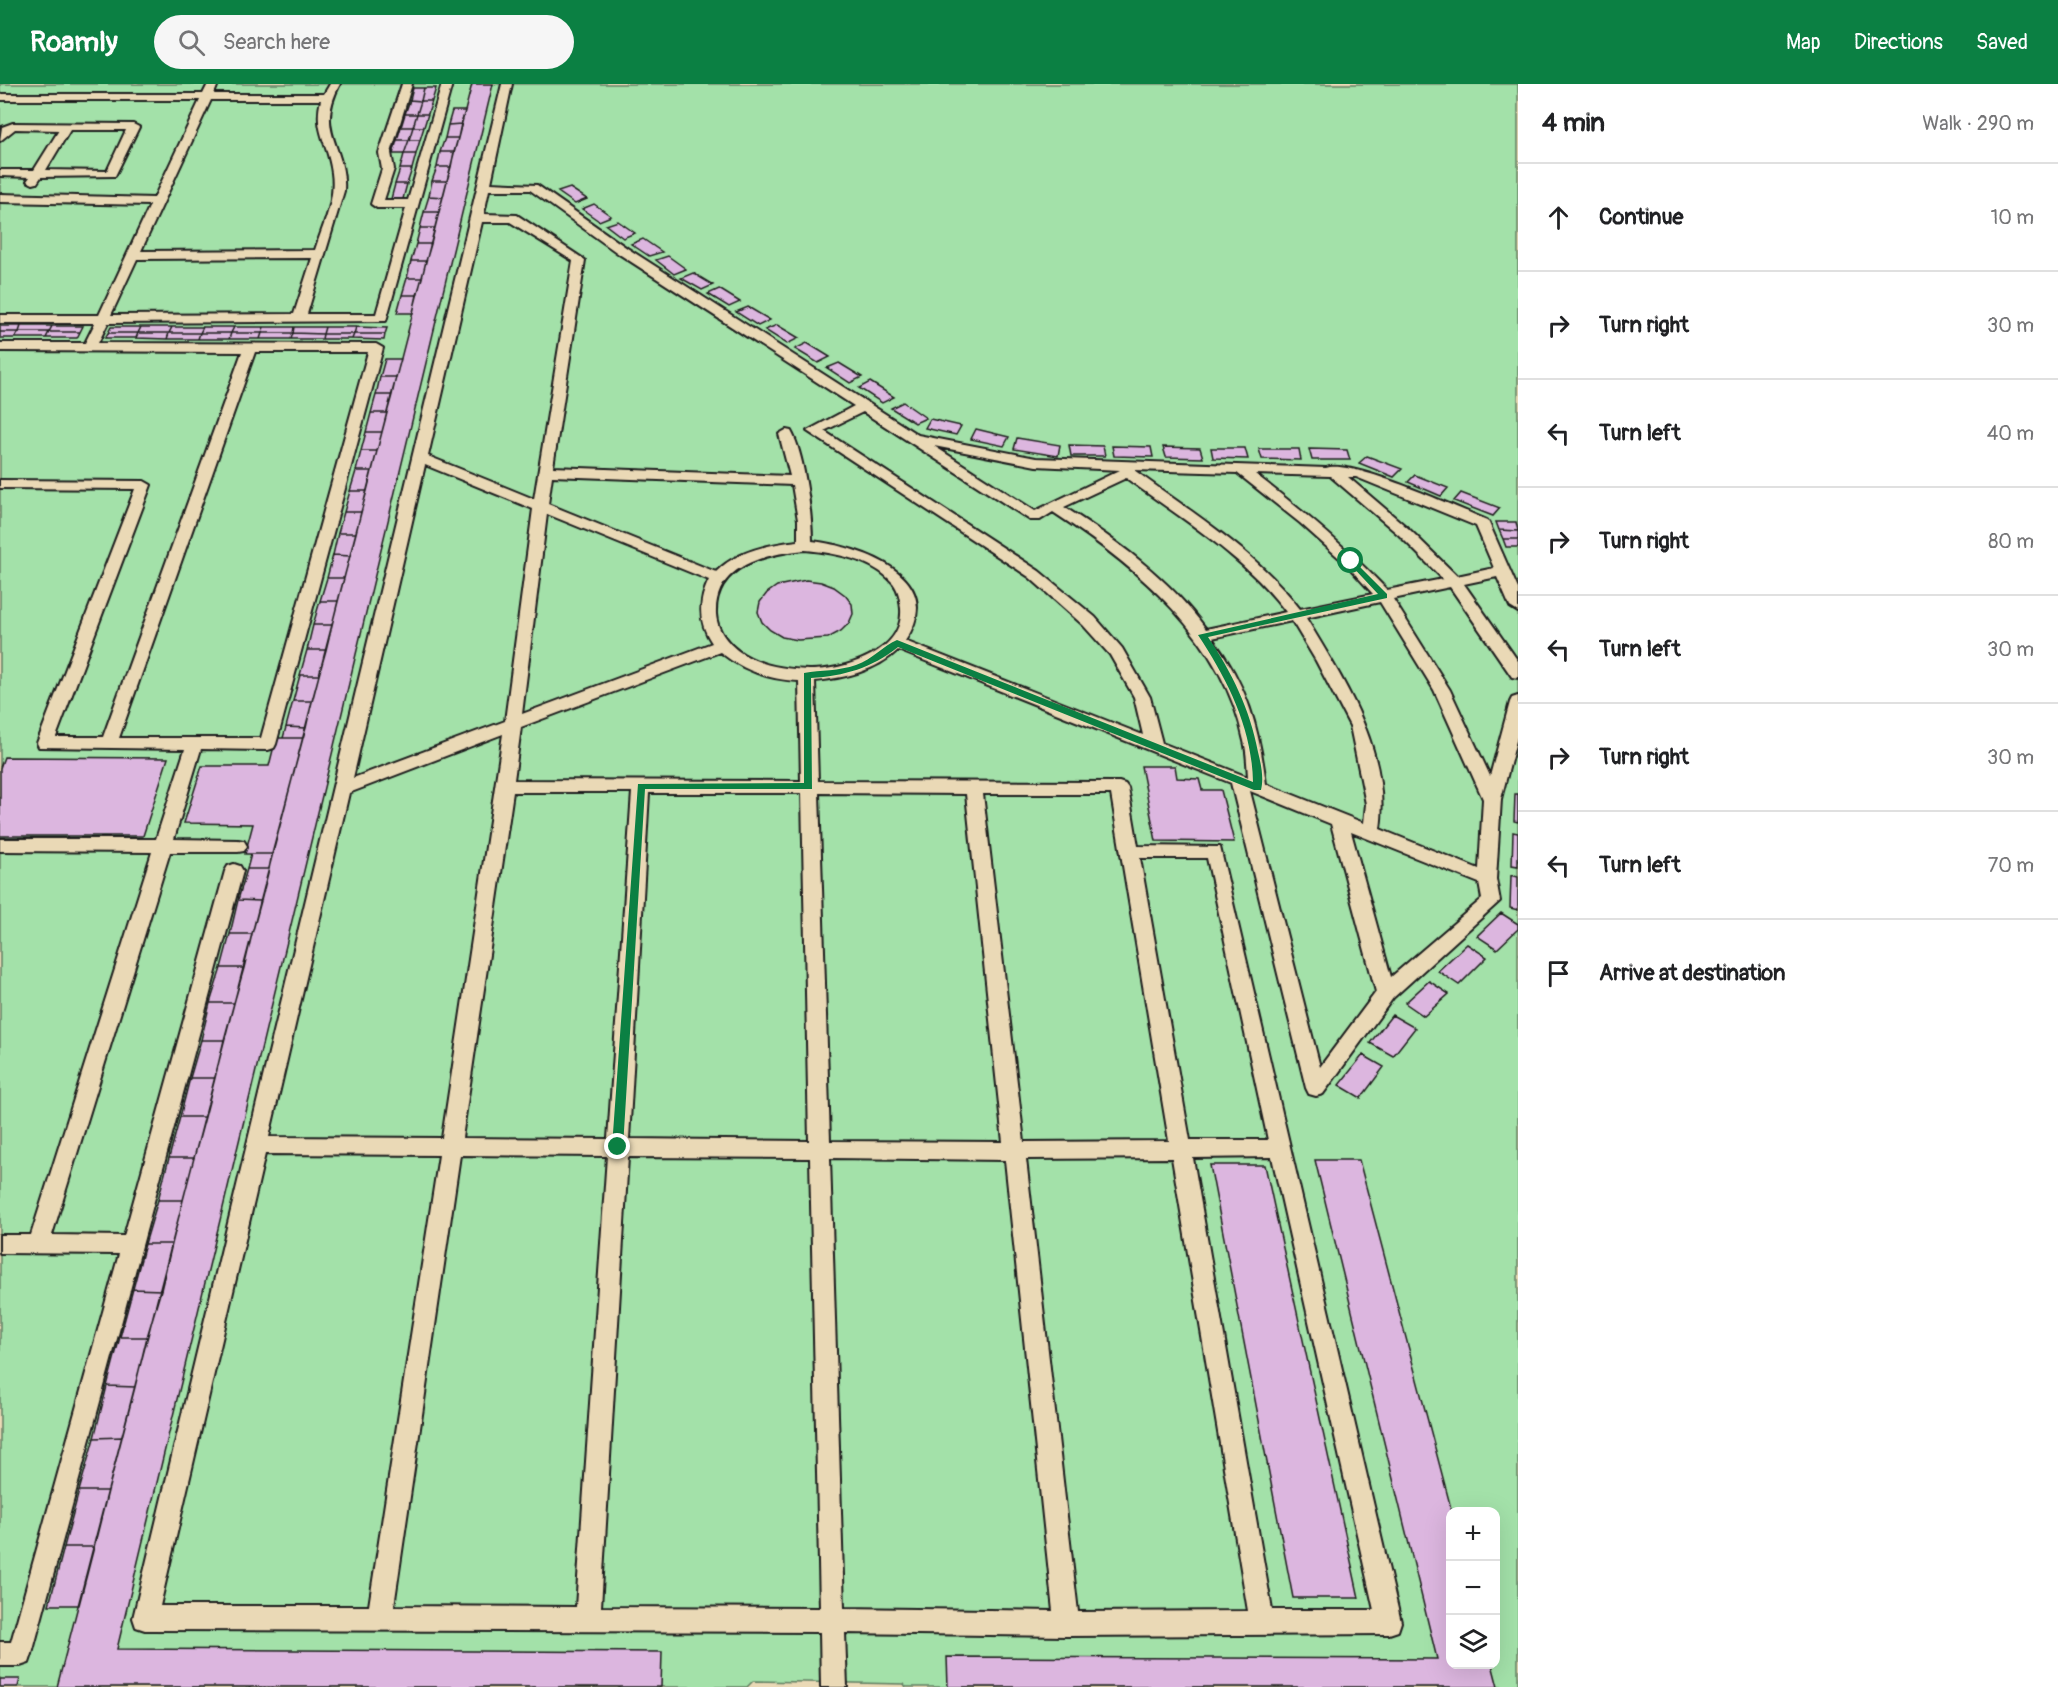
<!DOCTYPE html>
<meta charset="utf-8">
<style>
body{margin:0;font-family:Pangolin,sans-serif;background:#f6f6f6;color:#202124}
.controls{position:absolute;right:18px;bottom:18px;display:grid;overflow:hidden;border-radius:12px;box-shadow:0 6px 24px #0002}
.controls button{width:54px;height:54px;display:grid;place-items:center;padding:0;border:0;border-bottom:2px solid #e0e0e0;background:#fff;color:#202124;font:30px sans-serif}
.stop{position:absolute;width:18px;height:18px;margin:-14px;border:4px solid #0b8043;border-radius:50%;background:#fff}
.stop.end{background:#0b8043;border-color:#fff;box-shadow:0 2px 6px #0008}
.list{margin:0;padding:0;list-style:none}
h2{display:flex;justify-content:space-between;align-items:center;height:78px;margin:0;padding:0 24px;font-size:26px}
h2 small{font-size:20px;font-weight:400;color:#757577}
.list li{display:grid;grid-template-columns:39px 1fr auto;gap:18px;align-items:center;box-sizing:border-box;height:108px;padding:0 24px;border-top:2px solid #e0e0e0}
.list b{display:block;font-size:22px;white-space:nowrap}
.list em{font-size:20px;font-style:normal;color:#757577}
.icon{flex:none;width:33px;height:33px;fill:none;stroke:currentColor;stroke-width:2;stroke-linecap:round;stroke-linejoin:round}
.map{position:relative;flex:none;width:1518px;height:1603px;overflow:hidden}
header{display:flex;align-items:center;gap:36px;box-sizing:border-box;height:84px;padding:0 30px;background:#0b8043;color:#fff}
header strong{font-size:28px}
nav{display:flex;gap:33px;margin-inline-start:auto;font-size:21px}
.search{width:420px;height:54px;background:#f6f6f6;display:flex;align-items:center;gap:15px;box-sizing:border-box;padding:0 21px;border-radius:33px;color:#757577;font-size:22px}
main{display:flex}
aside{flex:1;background:#fff}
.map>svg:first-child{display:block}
.green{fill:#a3e1a9;stroke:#607e62;stroke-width:1.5;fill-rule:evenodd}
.building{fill:#dcb6df;stroke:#1c1c1c;stroke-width:1.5}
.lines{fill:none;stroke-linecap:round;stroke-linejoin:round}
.lane-casing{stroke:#1c1c1c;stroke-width:4}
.lane{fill:#ead9b6;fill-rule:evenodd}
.route{fill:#0b8043}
</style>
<header>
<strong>Roamly</strong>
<div class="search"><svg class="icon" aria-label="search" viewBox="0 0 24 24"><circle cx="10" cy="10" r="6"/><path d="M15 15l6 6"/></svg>Search here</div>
<nav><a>Map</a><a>Directions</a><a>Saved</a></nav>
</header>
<main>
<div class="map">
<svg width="1518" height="1603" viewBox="0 0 1518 1603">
<rect width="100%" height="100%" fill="#ead9b6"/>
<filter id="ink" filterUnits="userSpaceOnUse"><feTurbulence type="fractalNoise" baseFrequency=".0167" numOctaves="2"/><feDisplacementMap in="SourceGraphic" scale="12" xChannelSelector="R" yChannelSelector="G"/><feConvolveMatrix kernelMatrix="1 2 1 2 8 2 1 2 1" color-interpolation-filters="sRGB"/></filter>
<g filter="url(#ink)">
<path class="green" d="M0 0H1518V1603H906L904 1600 753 1597 747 1603H0ZM1450 1428H1496V1580H1450Z"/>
<path class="building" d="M472 0H493L117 1565 662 1568 661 1603H57Z
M413 4H424L421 17 410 16Z
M424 4H436L432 17H421Z
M410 16 421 17 417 30H405Z
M421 17H432L428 30H417Z
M452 27H465L461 40 448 41Z
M405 30H417L413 43H401Z
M417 30H428L424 43H413Z
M461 40 458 54H445L448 41Z
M401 43H413L409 56H397Z
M413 43H424L420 56H409Z
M445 54H458L454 68H440Z
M397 56H409L404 70H393Z
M409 56H420L416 70H404Z
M440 68H454L451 83H437Z
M404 70H416L412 85H400Z
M437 83H451L447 97H432Z
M400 85H412L407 100H395Z
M432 97H447L443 113 429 112Z
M395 100H407L403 115H391Z
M570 104 587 115 575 120 558 108Z
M429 112 443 113 439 128H424Z
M594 120 611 132 599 137 582 125Z
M424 128H439L435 144H420Z
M618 137 635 149 623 154 606 141Z
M420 144H435L431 160H416Z
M643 155 662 168 649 172 631 160Z
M416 160H431L426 177H411Z
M668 172 686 185 674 190 656 176Z
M411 177H426L422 194H407Z
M693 189 713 201 702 206 681 194Z
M407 194H422L417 211H402Z
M719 205 740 218 729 223 708 210Z
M402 211H417L413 229H397Z
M748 223 770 236 758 242 736 228Z
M777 241 799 254 787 260 765 246Z
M0 242H21L19 248H0Z
M21 242H52L49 248H19Z
M52 242H83L80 248H49Z
M111 243H141L138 249H108Z
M141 243H172L169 249H138Z
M172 243H203L200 249H169Z
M203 243H234L231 249H200Z
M234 243H264L262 249H231Z
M264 243H294L293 249H262Z
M294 243H325L323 250 293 249Z
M325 243H356L354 250H323Z
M356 243 387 244 385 250H354Z
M0 248H19L15 254H0Z
M19 248H49L46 254H15Z
M49 248H80L77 254H46Z
M108 249H138L136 254H105Z
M138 249H169L167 255 136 254Z
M169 249H200L198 255H167Z
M200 249H231L229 255H198Z
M231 249H262L260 255H229Z
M262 249H293L291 255H260Z
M293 249 323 250 322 255H291Z
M323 250H354L352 255H322Z
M354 250H385L384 256 352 255Z
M807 259 830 273 818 279 795 265Z
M385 275H401L396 293H380Z
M839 279 862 293 850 299 827 284Z
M380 293H396L392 311H376Z
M870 298 894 313 882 319 859 304Z
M376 311H392L387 329H371Z
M903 318 926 334 915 339 891 324Z
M371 329H387L382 348H366Z
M930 335 961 342 956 351 925 344Z
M976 345 1009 353 1004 362 971 355Z
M366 348H382L377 367H361Z
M1017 354 1060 361 1058 372 1014 365Z
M1069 361 1103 362 1105 372H1071Z
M1112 362 1151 363 1153 373 1114 372Z
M1163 363 1200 364 1203 374 1166 373Z
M1211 364H1245L1248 375 1213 374Z
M1259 365H1299L1301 376 1262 375Z
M1309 365 1347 366 1350 376H1312Z
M361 367H377L372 387H356Z
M1367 372 1402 385 1394 393 1359 379Z
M356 387H372L367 407H350Z
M1415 391 1448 404 1441 412 1408 398Z
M350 407H367L361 428H344Z
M1461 409 1500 424 1493 432 1454 417Z
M344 428H361L356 449H338Z
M1496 438H1516L1518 447 1499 446Z
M1499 446 1518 447V455H1503Z
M338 449H356L350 472 333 471Z
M1503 455H1518V463H1506Z
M333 471 350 472 344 494H327Z
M327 494H344L338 517H320Z
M806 496 821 498 834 503 845 511 852 520 853 530 849 539 841 547 828 554 798 556 782 553 770 546 762 538 758 528 760 518 767 509 777 502Z
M320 517H338L332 541H313Z
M313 541H332L326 566H307Z
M307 566H326L319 591H300Z
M300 591H319L312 617H293Z
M293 617H312L306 644 286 643Z
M286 643 306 644 303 654H283Z
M276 654H303L272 770H245L253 740 184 739 202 682H269Z
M4 673 168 674 143 752H0V684Z
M1141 682H1175L1177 694 1199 695 1202 706H1221L1234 758 1156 757Z
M1515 710H1518V738L1514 737Z
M1513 748 1518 749V782L1512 781Z
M251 770H272L269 785H247Z
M247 785H269L261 817 238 816Z
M1511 791 1518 793V826L1510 824Z
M238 816 261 817 252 850H230Z
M1501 829 1518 840V845L1497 865 1477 852Z
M230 850H252L244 884H221Z
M1467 860 1487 873 1459 901 1438 887Z
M221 884H244L234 919H210Z
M1429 897 1449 910 1424 932 1405 919Z
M210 919H234L224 956H201Z
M1392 931 1415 944 1393 972 1370 959Z
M201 956H224L215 994H190Z
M1363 971 1384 983 1361 1014 1339 1001Z
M190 994H215L205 1033H180Z
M180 1033H205L194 1074H169Z
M169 1074H194L183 1116H158Z
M1315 1076H1359L1452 1428 1450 1580H1492L1498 1603H948L947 1573 1437 1575Z
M1210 1081H1265L1359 1514H1293Z
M158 1116H183L172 1160H145Z
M145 1160H172L161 1206 133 1205Z
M133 1205 161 1206 147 1253H120Z
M120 1253H147L135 1303 107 1302Z
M107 1302 135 1303 122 1353 94 1354Z
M122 1353 108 1407H79L94 1354Z
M79 1407H108L94 1463H64Z
M64 1463H94L79 1521H49Z
M0 1595H20L18 1603H0Z"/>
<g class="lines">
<g class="lane-casing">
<path id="lane" d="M208 0H218L214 10H324L330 0H340C314 49 347 61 344 107L307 230H376L406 124H377L371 120 382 85 379 69 402 0H412L391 69 394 85 384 116H408L442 0H452L386 237 108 239 98 259 376 260 383 264 276 660 274 664 268 666 201 665 174 755 238 756 244 757 247 762 244 767 238 768H170L52 1151 124 1152 225 787 228 782 234 780 240 782 243 787 32 1570 29 1579 20 1582H0V1558H11L119 1170 0 1169V1151H31L152 768 0 767V755H156L185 665 39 663 37 659 135 405 0 404V396L144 397 151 401 56 653H103L242 268 0 267V259H85L95 239H0V231H99L150 121 0 118V110L154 114 200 16H0V10H203ZM211 16H321C313 46 329 61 332 89 336 116 323 141 315 166L141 167ZM312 174 294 230 111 231 137 175ZM255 268H368L261 654H119Z
M502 0H512L491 99 537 101 627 164 918 351 1036 374 1326 384C1351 374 1457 424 1487 436L1489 439 1518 505V528L1510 523 1497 493 1464 500 1518 577V594L1512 593 1450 503 1393 515 1450 606 1490 692 1510 618 1512 614 1518 612V649L1501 715 1496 795 1500 817 1393 914 1323 1010 1316 1012 1309 1010 1306 1004 1231 699 898 566C876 587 845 594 815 597L818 697 1119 698 1125 700 1128 704 1138 762 1220 763 1401 1538 1398 1547 1389 1550 1067 1552 845 1549 847 1603H821L820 1548 145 1546 136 1543 133 1534ZM489 106H530L619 170 854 322 807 347 1029 493 1083 541 1110 571 1134 613 1143 651 905 557C949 492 861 463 812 457 812 431 804 369 791 347L786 346 779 350 790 392 553 383 585 176 517 131 484 130ZM482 138H510L573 177 534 415 428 372ZM863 328 1030 436H1040L1053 428C1137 483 1223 554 1244 657 1247 668 1247 681 1248 693L1162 659 1150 613 1122 564 1095 533 1039 487 824 347ZM934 362 1036 382 1120 386 1035 427ZM425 381 533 425 505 637 353 694ZM1134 386 1237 389 1300 439 1346 480 1373 510 1300 525C1256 467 1192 429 1134 386ZM1255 390 1330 392 1399 451 1443 495 1387 506C1346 463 1302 426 1255 390ZM552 392 792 401 798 436V457C770 460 736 467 716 488L548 420ZM1348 393H1356L1476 442 1494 484 1457 492 1409 445ZM1126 394C1182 435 1244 472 1286 528L1206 545C1169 494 1116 456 1064 423ZM547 430 709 496C698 518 698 538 712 559L522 630ZM805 466C835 469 872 475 893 499 899 507 900 515 901 525 904 569 842 587 808 586 785 585 763 582 743 570 729 561 717 547 716 530 714 481 766 470 805 466ZM1380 518 1434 606 1483 715 1479 785 1380 745C1391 668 1344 597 1306 534ZM1292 537 1316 577 1350 642 1366 720 1364 739 1266 700C1259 643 1247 601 1212 554ZM720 568C742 586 770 596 799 597L801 697 514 696 521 643ZM503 650 442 1054 269 1053 349 709ZM1250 707 1331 740 1376 908 1320 983ZM513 708H632L608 1055 462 1054ZM649 709H802L809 1057 629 1055ZM819 709 966 710 1003 1058 830 1057ZM983 710H1111L1169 1057 1024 1058ZM1351 748 1479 799 1482 815 1391 893ZM1140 774H1207L1268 1056H1190ZM265 1070 439 1071 369 1522H160ZM460 1071 607 1072 576 1523 394 1522ZM628 1073 810 1074 820 1524 601 1523ZM1272 1073 1374 1526H1272L1193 1074ZM830 1074 1005 1076 1053 1527 844 1524ZM1172 1074 1248 1527 1078 1528 1026 1075Z
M13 39 133 40 139 43 115 92 41 93 37 99 33 100 27 97 30 93 0 92V86H34L59 46 15 45 0 57 2 43ZM70 46H126L107 87 46 86Z"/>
</g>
<use href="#lane" class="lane"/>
</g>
</g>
<path class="route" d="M1351 474 1387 510V514L1208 553C1232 589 1250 625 1258 668 1261 680 1264 694 1261 706H1254L898 563C872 584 844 592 811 594L812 705H645L623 1063 622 1067H614L612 1063 638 700 804 699V589C821 586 839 587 856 581 873 575 883 562 897 556L1253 698C1252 643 1227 595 1198 551L1378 510 1348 478 1347 477Z"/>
</svg>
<div class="controls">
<button>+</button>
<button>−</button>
<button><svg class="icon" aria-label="layers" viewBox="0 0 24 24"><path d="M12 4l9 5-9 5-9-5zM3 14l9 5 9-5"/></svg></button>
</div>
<div class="stop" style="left:1351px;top:477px"></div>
<div class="stop end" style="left:618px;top:1063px"></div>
</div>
<aside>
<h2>4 min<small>Walk · 290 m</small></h2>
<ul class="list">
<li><svg class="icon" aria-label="ahead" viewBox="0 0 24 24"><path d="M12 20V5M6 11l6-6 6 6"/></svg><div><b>Continue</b></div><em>10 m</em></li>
<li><svg class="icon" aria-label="right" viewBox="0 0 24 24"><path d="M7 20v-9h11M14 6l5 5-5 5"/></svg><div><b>Turn right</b></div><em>30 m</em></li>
<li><svg class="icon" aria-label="left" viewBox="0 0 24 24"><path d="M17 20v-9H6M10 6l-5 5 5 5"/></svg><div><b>Turn left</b></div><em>40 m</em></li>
<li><svg class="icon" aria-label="right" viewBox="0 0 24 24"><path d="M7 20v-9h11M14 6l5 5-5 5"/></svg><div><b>Turn right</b></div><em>80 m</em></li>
<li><svg class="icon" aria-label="left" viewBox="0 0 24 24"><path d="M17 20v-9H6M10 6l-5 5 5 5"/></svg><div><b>Turn left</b></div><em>30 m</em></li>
<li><svg class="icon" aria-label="right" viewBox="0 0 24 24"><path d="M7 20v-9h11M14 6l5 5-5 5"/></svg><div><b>Turn right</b></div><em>30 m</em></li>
<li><svg class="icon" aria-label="left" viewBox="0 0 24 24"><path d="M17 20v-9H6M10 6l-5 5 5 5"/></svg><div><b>Turn left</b></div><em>70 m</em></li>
<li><svg class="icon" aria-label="arrive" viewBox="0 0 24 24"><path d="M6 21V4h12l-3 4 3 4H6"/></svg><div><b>Arrive at destination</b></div></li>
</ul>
</aside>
</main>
